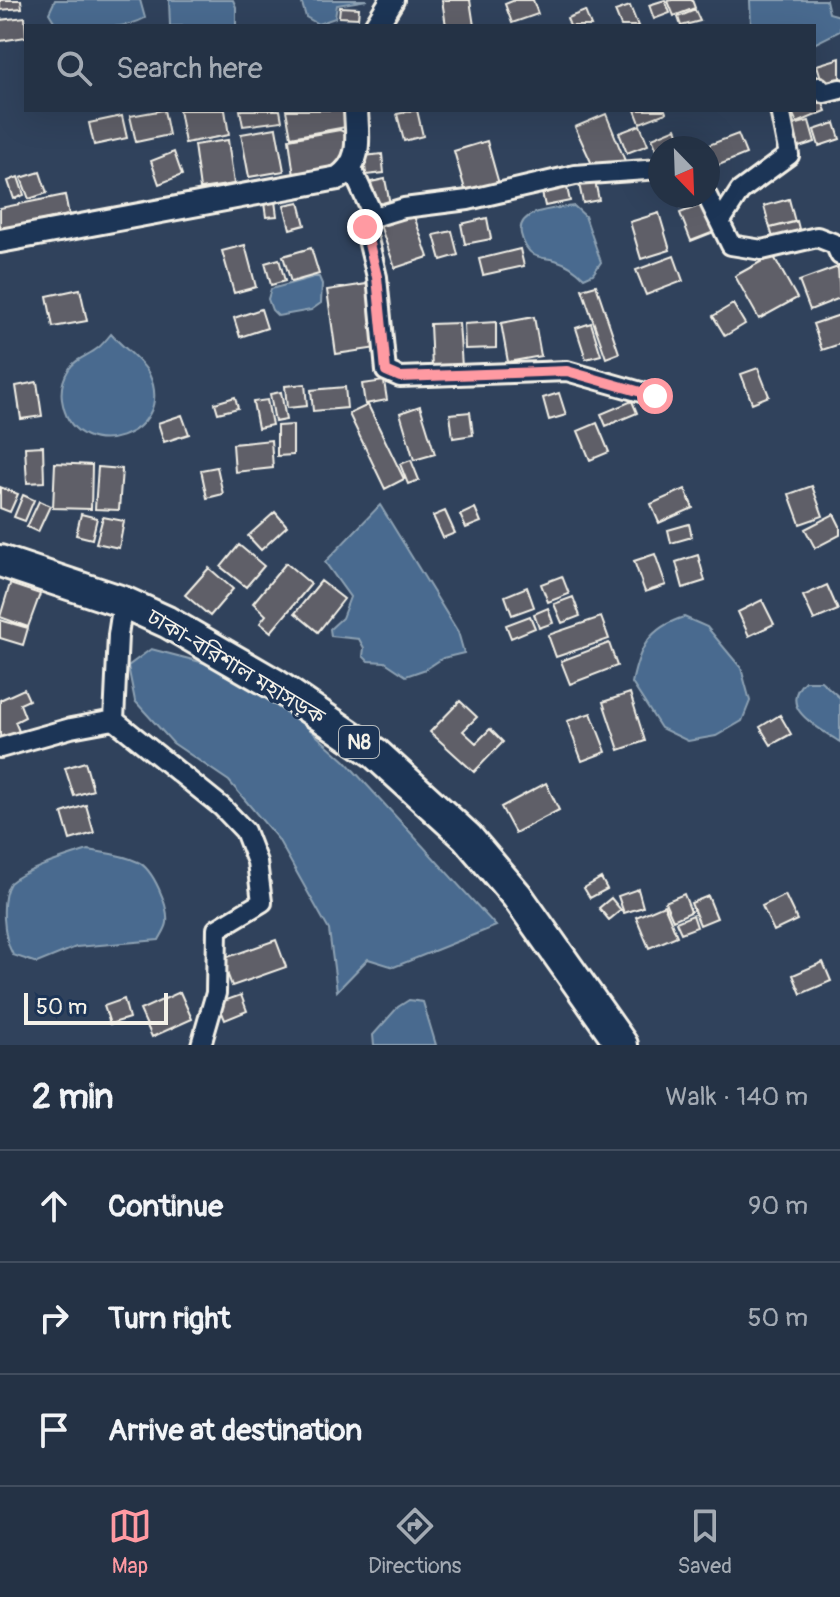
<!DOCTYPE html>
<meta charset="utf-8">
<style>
body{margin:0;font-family:Pangolin,"Noto Sans Bengali",sans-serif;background:#2c3a4c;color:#f1f3f6}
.compass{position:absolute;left:648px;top:136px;width:72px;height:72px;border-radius:50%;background:#243245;box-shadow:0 8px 32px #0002;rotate:157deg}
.scale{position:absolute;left:24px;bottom:20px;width:144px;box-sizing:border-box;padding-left:8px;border:4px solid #f4f1e8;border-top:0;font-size:22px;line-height:28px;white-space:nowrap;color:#f4f1e8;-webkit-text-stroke:6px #1d3557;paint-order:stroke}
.stop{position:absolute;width:24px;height:24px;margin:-18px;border:6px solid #ff9aa2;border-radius:50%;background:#fff}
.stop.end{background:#ff9aa2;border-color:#fff;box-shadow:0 2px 8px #0008}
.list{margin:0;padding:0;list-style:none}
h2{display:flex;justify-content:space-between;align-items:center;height:104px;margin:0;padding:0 32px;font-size:34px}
h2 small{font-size:26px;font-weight:400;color:#a3aab3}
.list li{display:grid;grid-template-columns:52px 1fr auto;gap:24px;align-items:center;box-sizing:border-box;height:112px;padding:0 32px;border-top:2px solid #414d5e}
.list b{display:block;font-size:30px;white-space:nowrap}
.list em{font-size:26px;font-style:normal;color:#a3aab3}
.icon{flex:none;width:44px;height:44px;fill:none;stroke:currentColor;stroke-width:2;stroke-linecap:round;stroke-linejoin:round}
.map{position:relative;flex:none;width:840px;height:1045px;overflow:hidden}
.search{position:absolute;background:#243245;box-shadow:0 8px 32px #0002;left:24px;right:24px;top:24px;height:88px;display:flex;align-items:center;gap:20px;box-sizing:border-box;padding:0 28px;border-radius:0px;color:#a3aab3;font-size:30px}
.sheet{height:440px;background:#243245}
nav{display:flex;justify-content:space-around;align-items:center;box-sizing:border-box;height:112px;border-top:2px solid #414d5e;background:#243245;font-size:22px;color:#a3aab3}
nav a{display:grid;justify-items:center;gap:4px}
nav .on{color:#ff9aa2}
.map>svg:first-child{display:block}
.water{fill:#486b8f;stroke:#8da1b3;stroke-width:2}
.building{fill:#5e5f68;stroke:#f4f1e8;stroke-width:2}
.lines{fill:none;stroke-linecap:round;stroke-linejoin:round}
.minor-casing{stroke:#f4f1e8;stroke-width:24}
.tertiary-casing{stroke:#f4f1e8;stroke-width:28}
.trunk-casing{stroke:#f4f1e8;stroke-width:36}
.minor{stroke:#1d3557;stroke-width:18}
.tertiary{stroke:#1d3557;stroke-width:22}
.trunk{stroke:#1d3557;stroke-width:30}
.route{stroke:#ff9aa2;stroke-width:10}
.labels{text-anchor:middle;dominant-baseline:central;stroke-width:8;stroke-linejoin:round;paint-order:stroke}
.shield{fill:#1d3557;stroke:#b4b9bc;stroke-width:2}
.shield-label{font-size:20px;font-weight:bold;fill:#f4f1e8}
.street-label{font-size:22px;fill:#f4f1e8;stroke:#1d3557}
</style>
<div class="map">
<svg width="840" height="1045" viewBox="0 0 840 1045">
<rect width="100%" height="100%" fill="#30425c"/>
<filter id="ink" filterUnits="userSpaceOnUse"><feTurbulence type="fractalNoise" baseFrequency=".0125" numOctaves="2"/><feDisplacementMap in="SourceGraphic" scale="16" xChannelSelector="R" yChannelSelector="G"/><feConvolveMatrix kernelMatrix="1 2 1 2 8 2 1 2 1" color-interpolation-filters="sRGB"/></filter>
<g filter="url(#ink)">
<path class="water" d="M55 0H140L145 18C120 32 85 26 57 26L49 13Z
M169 0H233L236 7V26H170Z
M301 0H367L337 5 335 18 318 24 306 17Z
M750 0H826L829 13 840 16V31L814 44V26H751Z
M574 206 585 216 601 262 593 274 584 278C577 271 568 264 558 261 550 258 541 259 534 255 526 250 523 243 521 234 516 209 556 209 574 206Z
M314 277H319L322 284 321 303 311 310 278 316 272 310 268 299 271 289Z
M111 334C122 347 143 361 149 374 178 435 77 469 63 405 60 393 62 380 69 369 76 358 88 356 98 348 103 344 107 339 111 334Z
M380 505 458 632 464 653 443 658 426 669 406 676 385 662 368 661 363 656 364 648 359 639 331 636 330 629 342 618 350 597 325 562Z
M684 617 707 627 741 668 750 701 742 721 716 736 688 741 661 728 632 683C639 649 648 628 684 617Z
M151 649 216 666 299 720 345 761 496 926 394 967 368 959 337 991 329 930 278 839 229 781 173 743 135 701 128 666Z
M805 681H821L840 698V742C819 728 776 708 805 681Z
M88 850C104 853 122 854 138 862 153 869 169 906 167 923 166 929 162 934 159 940L76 947 37 963 13 955C3 937 0 899 10 883 26 869 67 857 88 850Z
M409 1000 423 1002 436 1045H374L373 1035 398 1007Z"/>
<path class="building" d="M0 0H21L22 8 0 10Z
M442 0H470L474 26H446Z
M515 0H533L538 14 512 23 505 4Z
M665 0 670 13 654 19 649 5Z
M672 0H692L695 8 674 16 668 1Z
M630 6 638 26H621L615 11Z
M340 7 359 8 358 18 339 17Z
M695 10 700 21 681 26 678 17Z
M585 11 591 26H570L567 18Z
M25 17 26 37 0 41V20Z
M840 58V83L824 88 817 65Z
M817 89 826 111 797 123 791 110H814V91Z
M164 110 169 135 136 142 130 116Z
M179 110H225L229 135 185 143Z
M240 110H280L282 121 243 126Z
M286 110H343L346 127 291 137Z
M417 110 423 136 404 141 397 114Z
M635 110H665L666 113 640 123Z
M606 114 625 161 596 173 575 127Z
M122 116 127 138 94 145 89 123Z
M809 121 815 142 799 147 793 125Z
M835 123 840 139 819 146 814 130Z
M640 125 648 145 627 153 619 133Z
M276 128 284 171 249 177 241 134Z
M676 128 684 148H660V158L652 138Z
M340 130 346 133 342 161 333 169 294 176 289 139Z
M738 134 746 154 714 167 706 146Z
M228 140 234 184 200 189 194 145Z
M487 141 499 184 466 193 454 151Z
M174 152 182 175 159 184 151 161Z
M382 154 384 173 366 175 364 156Z
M40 172 47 193 29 199 21 178Z
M18 177 24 195 14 199 8 181Z
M385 179 390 204 376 207 371 182Z
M595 181 599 200 583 203 579 184Z
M566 183 570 201 545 206 541 188Z
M65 195 69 215 0 229V208Z
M675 196H699L701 199 680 207Z
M789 199 795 222 770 228 764 206Z
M275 201 277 216 266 217 264 203Z
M299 202 305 225 290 229 284 205Z
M703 204 714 232 691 241 680 213Z
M413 213 428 257 395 268 380 225Z
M659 213 670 250 641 259 630 222Z
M487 218 491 239 465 244 461 224Z
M797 221 802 241 776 247 770 228Z
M452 231 458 255 441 260 434 235Z
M245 245 256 287 234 293 222 251Z
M311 248 319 274 291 282 283 256Z
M520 249 524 266 483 275 479 259Z
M773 255 797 298 759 319 735 276Z
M674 256 683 281 646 295 636 270Z
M279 259 285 281 271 285 265 263Z
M838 267 840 298 810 310 799 281Z
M367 284 377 348 336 354 327 290Z
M596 285 619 353 606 358 582 289Z
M80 289 87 321 53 327 47 296Z
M733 304 745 324 725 336 713 316Z
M261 309 267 328 240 337 234 318Z
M840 315V344L822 350 813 324Z
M534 317 541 356 508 362 501 323Z
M496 322V348L465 349 464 324Z
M459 323 462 367 432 368 430 324Z
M591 323 601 355 586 359 576 328Z
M758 368 769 396 752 403 741 374Z
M384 381 387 400 365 404 362 384Z
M37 382 42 416 21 419 16 386Z
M305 384 307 406 287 408 285 386Z
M345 387 347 408 313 411 311 390Z
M281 392 286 420 275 422 270 394Z
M559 393 566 415 549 420 543 398Z
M235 397 238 408 218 413 215 403Z
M267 400 272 425 258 428 253 402Z
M632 401 637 413 606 426 601 414Z
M368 405 404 479 385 489 349 414Z
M420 406 435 454 414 460 400 413Z
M470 412 473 435 453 438 450 414Z
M182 415 189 434 164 442 158 423Z
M597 423 609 452 590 460 578 431Z
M293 425V455L277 456V426Z
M271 440 273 468 235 472 233 444Z
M43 446 44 482 27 483 25 447Z
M411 460 419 480 408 484 400 464Z
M55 463 92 465 91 509 53 508Z
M98 467 122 469 119 510 95 509Z
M217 467 223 494 207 498 201 470Z
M812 486 823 516 800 524 789 494Z
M0 487 18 494 10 512 0 508Z
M685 489 693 508 659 523 651 504Z
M23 495 34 500 25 521 14 517Z
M39 501 50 506 38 532 27 527Z
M475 508 481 522 466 528 460 515Z
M445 511 455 533 443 538 433 516Z
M275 512 287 526 261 550 248 536Z
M81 514 97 518 92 539 76 535Z
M834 514 840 526V535L815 548 805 529Z
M103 517 124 521 119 548 96 543Z
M689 524 692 537 671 543 668 530Z
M239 545 264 566 246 587 221 567Z
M655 554 666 585 645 592 634 561Z
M698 555 705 581 683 588 676 562Z
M286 563 311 584 271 632 260 623 266 615 253 603Z
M209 568 233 589 210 616 185 595Z
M562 576 569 594 548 602 541 584Z
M321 581 344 599 318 632 295 613Z
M10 584 40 594 28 627 0 617Z
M827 585 838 610 814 620 803 596Z
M527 587 534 607 512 615 505 596Z
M573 597 580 616 562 623 554 604Z
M762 600 774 624 749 636 738 612Z
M548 608 553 623 539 628 534 614Z
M530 616 535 628 511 638 506 625Z
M601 617 609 639 556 657 548 635Z
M0 620 28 628 23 645 0 638Z
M609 643 617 666 570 684 561 661Z
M24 689 29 700 20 704 25 717 15 722 19 731 0 739V700Z
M630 693 645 741 619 750 603 702Z
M460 701 477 717 463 731 476 743 490 729 503 742 474 772 430 732Z
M591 713 606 752 582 761 567 721Z
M780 715 791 734 771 745 760 727Z
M85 762 93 790 74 796 65 768Z
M546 783 559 810 515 833 501 807Z
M86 805 94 833 70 840 62 813Z
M601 878 607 889 590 898 584 888Z
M638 889 643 907 624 913 618 896Z
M684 894 691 912 673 920 665 902Z
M785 895 797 920 774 931 762 906Z
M708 896 717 918 700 925 691 903Z
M611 898 621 910 609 920 599 908Z
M664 905 677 936 649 948 636 917Z
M693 915 697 927 681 933 676 922Z
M276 940 286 967 232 986 222 959Z
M823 962 831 981 801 994 793 975Z
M180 992 192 1019 152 1037 140 1010Z
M241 995 247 1011 225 1020 218 1003Z
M124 999 129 1018 110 1024 104 1006Z"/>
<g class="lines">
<g class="minor-casing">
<path id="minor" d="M814 89 819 87 824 93 840 89
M352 169 374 217
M707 196 731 245 762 250 817 237 835 244 840 255
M720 222 740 191 789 155 780 110
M655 396 567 371 400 377 386 371 377 277 365 227 374 217 404 208 468 200 575 175 660 169
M114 720 222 807 245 831 257 862 262 902 217 929 216 993 201 1045
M114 720 118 635 123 602
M0 748 71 728 114 720"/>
</g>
<g class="tertiary-casing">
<path id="tertiary" d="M376 26 392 0
M0 241 338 178C363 161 357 137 356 110"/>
</g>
<g class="trunk-casing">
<path id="trunk" d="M0 561 123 602 167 622 276 685 375 753 467 837 517 896 622 1045"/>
</g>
<use href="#minor" class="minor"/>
<use href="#tertiary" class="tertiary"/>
<use href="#trunk" class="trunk"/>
</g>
</g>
<g class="lines" filter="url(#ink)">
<path class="route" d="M365 227 377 277 386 371 400 377 567 371 655 396"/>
</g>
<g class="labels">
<rect class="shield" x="339" y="726" width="40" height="32" rx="6"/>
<g class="shield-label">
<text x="359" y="742">N8</text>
</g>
<g class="street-label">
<text transform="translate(236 667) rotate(31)">ঢাকা-বরিশাল মহাসড়ক</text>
</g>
</g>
</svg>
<svg class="compass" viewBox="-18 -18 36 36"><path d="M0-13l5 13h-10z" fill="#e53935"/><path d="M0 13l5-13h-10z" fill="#a3aab3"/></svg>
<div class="scale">50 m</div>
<div class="stop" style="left:655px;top:396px"></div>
<div class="stop end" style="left:365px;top:227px"></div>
<div class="search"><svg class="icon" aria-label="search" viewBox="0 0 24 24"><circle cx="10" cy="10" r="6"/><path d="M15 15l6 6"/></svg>Search here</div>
</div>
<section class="sheet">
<h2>2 min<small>Walk · 140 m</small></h2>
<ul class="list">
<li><svg class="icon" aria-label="ahead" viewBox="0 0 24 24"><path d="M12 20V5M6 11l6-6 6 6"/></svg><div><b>Continue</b></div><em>90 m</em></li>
<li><svg class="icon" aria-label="right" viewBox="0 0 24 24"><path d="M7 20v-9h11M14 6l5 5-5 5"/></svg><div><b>Turn right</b></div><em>50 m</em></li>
<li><svg class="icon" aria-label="arrive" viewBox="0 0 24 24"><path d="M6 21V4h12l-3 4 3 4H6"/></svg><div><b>Arrive at destination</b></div></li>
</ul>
</section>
<nav>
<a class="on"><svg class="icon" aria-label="map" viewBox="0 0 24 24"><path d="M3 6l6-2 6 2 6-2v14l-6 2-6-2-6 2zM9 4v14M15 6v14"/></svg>Map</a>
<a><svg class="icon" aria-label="directions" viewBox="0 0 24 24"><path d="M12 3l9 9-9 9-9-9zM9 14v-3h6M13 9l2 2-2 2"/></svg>Directions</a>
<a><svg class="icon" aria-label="saved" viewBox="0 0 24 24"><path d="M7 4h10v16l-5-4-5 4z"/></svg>Saved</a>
</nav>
